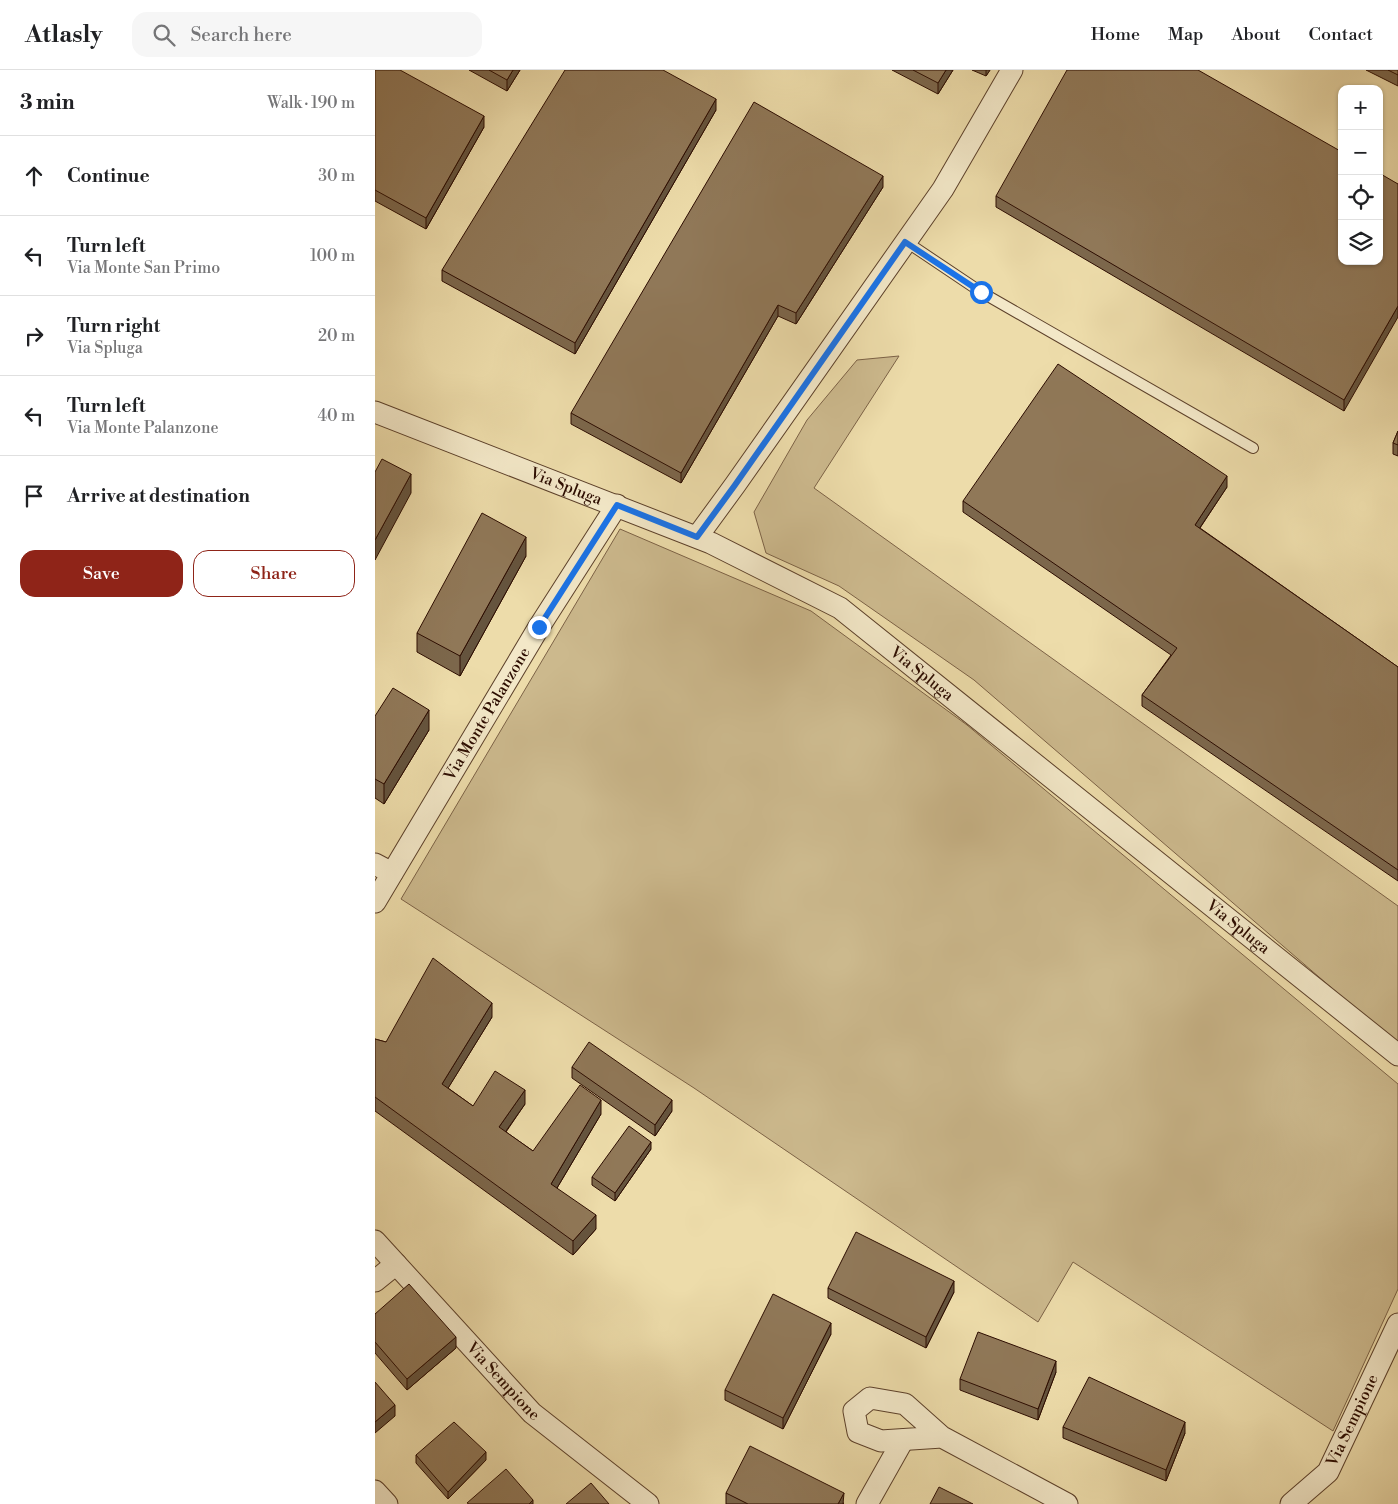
<!DOCTYPE html>
<meta charset="utf-8">
<style>
body{margin:0;font-family:"Libre Bodoni",serif;background:#f6f6f6;color:#202124}
.controls{position:absolute;right:15px;top:15px;display:grid;overflow:hidden;border-radius:10px;box-shadow:0 1px 4px #0004}
.controls button{width:45px;height:45px;display:grid;place-items:center;padding:0;border:0;border-bottom:1px solid #e0e0e0;background:#fff;color:#202124;font:25px sans-serif}
.stop{position:absolute;width:15px;height:15px;margin:-11px;border:4px solid #1a73e8;border-radius:50%;background:#fff}
.stop.end{background:#1a73e8;border-color:#fff;box-shadow:0 1px 5px #0008}
.list{margin:0;padding:0;list-style:none}
h2{display:flex;justify-content:space-between;align-items:center;height:65px;margin:0;padding:0 20px;font-size:21px}
h2 small{font-size:16px;font-weight:400;color:#757577}
.list li{display:grid;grid-template-columns:32px 1fr auto;gap:15px;align-items:center;box-sizing:border-box;height:80px;padding:0 20px;border-top:1px solid #e0e0e0}
.list b{display:block;font-size:19px;white-space:nowrap}
.list p{margin:0;font-size:16px;white-space:nowrap;color:#757577}
.list em{font-size:16px;font-style:normal;color:#757577}
.actions{display:flex;gap:10px;padding:15px 20px}
.actions a{flex:1;padding:11px 0;border:1px solid #8f2418;border-radius:15px;text-align:center;font-size:18px;color:#8f2418}
.actions .main{background:#8f2418;color:#fff}
.icon{flex:none;width:28px;height:28px;fill:none;stroke:currentColor;stroke-width:2;stroke-linecap:round;stroke-linejoin:round}
.map{position:relative;flex:none;width:1023px;height:1434px;overflow:hidden}
header{display:flex;align-items:center;gap:30px;box-sizing:border-box;height:70px;padding:0 25px;background:#fff;border-bottom:1px solid #e0e0e0}
header strong{font-size:24px}
nav{display:flex;gap:28px;margin-inline-start:auto;font-size:18px}
.search{width:350px;height:45px;background:#f6f6f6;display:flex;align-items:center;gap:12px;box-sizing:border-box;padding:0 18px;border-radius:15px;color:#757577;font-size:19px}
main{display:flex}
aside{flex:1;background:#fff}
.map>svg:first-child{display:block}
.green{fill:#ccb98d;stroke:#7c6246}
.lines{fill:none;stroke-linecap:round;stroke-linejoin:round}
.service-casing{stroke:#5c402a;stroke-width:12}
.minor-casing{stroke:#5c402a;stroke-width:23}
.service{stroke:#f3e8c8;stroke-width:10}
.minor{stroke:#f3e8c8;stroke-width:21}
.wall{fill:#7c674c;stroke:#2c0c00}
.shaded-wall{fill:#65543e;stroke:#2c0c00}
.building{fill:#907858;stroke:#2c0c00}
.route{stroke:#1a73e8;stroke-width:6}
.labels{text-anchor:middle;dominant-baseline:central;stroke-width:4;stroke-linejoin:round;paint-order:stroke}
.street-label{font-size:16px;fill:#2c0c00;stroke:#f3e8c8}
</style>
<header>
<strong>Atlasly</strong>
<div class="search"><svg class="icon" aria-label="search" viewBox="0 0 24 24"><circle cx="10" cy="10" r="6"/><path d="M15 15l6 6"/></svg>Search here</div>
<nav><a>Home</a><a>Map</a><a>About</a><a>Contact</a></nav>
</header>
<main>
<aside>
<h2>3 min<small>Walk · 190 m</small></h2>
<ul class="list">
<li><svg class="icon" aria-label="ahead" viewBox="0 0 24 24"><path d="M12 20V5M6 11l6-6 6 6"/></svg><div><b>Continue</b></div><em>30 m</em></li>
<li><svg class="icon" aria-label="left" viewBox="0 0 24 24"><path d="M17 20v-9H6M10 6l-5 5 5 5"/></svg><div><b>Turn left</b><p>Via Monte San Primo</p></div><em>100 m</em></li>
<li><svg class="icon" aria-label="right" viewBox="0 0 24 24"><path d="M7 20v-9h11M14 6l5 5-5 5"/></svg><div><b>Turn right</b><p>Via Spluga</p></div><em>20 m</em></li>
<li><svg class="icon" aria-label="left" viewBox="0 0 24 24"><path d="M17 20v-9H6M10 6l-5 5 5 5"/></svg><div><b>Turn left</b><p>Via Monte Palanzone</p></div><em>40 m</em></li>
<li><svg class="icon" aria-label="arrive" viewBox="0 0 24 24"><path d="M6 21V4h12l-3 4 3 4H6"/></svg><div><b>Arrive at destination</b></div></li>
</ul>
<div class="actions"><a class="main">Save</a><a>Share</a></div>
</aside>
<div class="map">
<svg width="1023" height="1434" viewBox="0 0 1023 1434">
<rect width="100%" height="100%" fill="#eddcaa"/>
<filter id="stains"><feTurbulence type="fractalNoise" baseFrequency=".004" numOctaves="4"/><feColorMatrix values="0 0 0 0 .2 0 0 0 0 .09 0 0 0 0 .02 0 0 0 .5 -.17"/></filter>
<radialGradient id="worn" r=".72"><stop offset=".6" stop-color="#630" stop-opacity="0"/><stop offset="1" stop-color="#630" stop-opacity=".3"/></radialGradient>
<path class="green" d="M524 286 439 418 1023 836V975L599 610 464 516 391 483 379 442 432 350 482 290Z
M245 459 436 541 592 655 1023 1014V1219L958 1361 698 1192 663 1252 319 1018 26 829Z"/>
<g class="lines">
<g class="service-casing">
<path id="service" d="M530 171 606 222 878 378"/>
</g>
<g class="minor-casing">
<g id="minor">
<path id="s1" d="M0 342 336 473 465 538 1023 985"/>
<path d="M322 467 360 415 568 119 637 0"/>
<path d="M0 794 17 803"/>
<path id="s2" d="M0 832 164 557 242 435"/>
<path id="s3" d="M0 1171 157 1343 273 1434"/>
<path d="M0 1211 21 1194"/>
<path d="M567 1367 506 1371 483 1362 479 1341 495 1328 530 1334 567 1367 692 1434"/>
<path d="M0 1421 12 1434"/>
<path d="M492 1434 528 1370"/>
<path id="s4" d="M916 1434 953 1402 1023 1254"/>
</g>
</g>
<use href="#service" class="service"/>
<use href="#minor" class="minor"/>
</g>
<path class="wall" d="M0 0 109 57 51 159 0 131Z
M94 0H145L132 21Z
M517 0H578L563 24Z
M597 0H615L611 6Z
M991 0H1023V16Z
M341 40 200 284 67 211V200Z
M1023 114 969 341 621 137V126Z
M508 117 421 254 403 246 306 413 196 354V343Z
M1023 361V386L1018 384V373Z
M852 417 825 458 1023 597V811L767 636V625L796 585 588 442V431Z
M151 486 85 606 42 582V563Z
M0 646 54 660 9 734 0 728Z
M117 947 73 1018 98 1036 150 1034 131 1062 158 1081 226 1044 182 1118 221 1159 198 1185 0 1041V969L11 972Z
M197 997 297 1041 280 1066 197 1008Z
M276 1079 240 1131 217 1115V1107Z
M453 1218 579 1222 551 1278 453 1228Z
M0 1244 81 1278 32 1320 0 1283Z
M456 1264 408 1359 350 1330V1320Z
M681 1302 663 1350 585 1320V1309Z
M688 1357 810 1363 791 1411 688 1368Z
M41 1385 111 1390 73 1429 41 1393Z
M351 1423 469 1433 468 1434H351Z"/>
<path class="shaded-wall" d="M138 0H145L132 21V10Z
M571 0H578L563 24V13Z
M611 0H615L611 6Z
M341 29V40L200 284V273Z
M109 46V57L51 159V148Z
M508 106V117L421 254V243Z
M403 235V246L306 413V403Z
M1023 236V247L969 341V330Z
M36 404V423L0 490V470Z
M852 406V417L820 465V455Z
M151 467V486L85 606V586Z
M54 640V660L9 734V714Z
M117 933V947L67 1028V1014Z
M150 1020V1034L124 1071V1057Z
M226 1030V1044L176 1128V1114Z
M297 1030V1041L280 1066V1055Z
M276 1072V1079L240 1131V1123Z
M221 1145V1159L198 1185V1171Z
M579 1211V1222L551 1278V1267Z
M456 1253V1264L408 1359V1348Z
M81 1267V1278L32 1320V1309Z
M681 1291V1302L663 1350V1339Z
M20 1335V1346L0 1363V1352Z
M810 1352V1363L791 1411V1400Z
M111 1382V1390L73 1429V1422Z
M469 1423 468 1434H463Z
M158 1430V1434H154Z"/>
<path class="building" d="M0 0H25L109 46 51 148 0 120Z
M114 0H138L132 10Z
M190 0H288L341 29 200 273 67 200Z
M538 0H571L563 13Z
M692 0H823L967 82V191H1004V103L1023 114V236L969 330 621 126Z
M1013 0H1023V5Z
M379 32 508 106 421 243 403 235 306 403 196 343Z
M683 294 852 406 820 455 1023 597V800L767 625 802 578 588 431Z
M1023 361V375L1018 373Z
M7 389 36 404 0 470V402Z
M107 443 151 467 85 586 42 563Z
M18 618 54 640 9 714 0 709V646Z
M58 888 117 933 67 1014 98 1036 120 1001 150 1020 124 1057 158 1081 205 1015 226 1030 176 1114 221 1145 198 1171 0 1027V969L11 972Z
M214 972 297 1030 280 1055 197 997Z
M254 1056 276 1072 240 1123 217 1107Z
M481 1162 579 1211 551 1267 453 1218Z
M34 1214 81 1267 32 1309 0 1272V1244Z
M398 1224 456 1253 408 1348 350 1320Z
M603 1262 681 1291 663 1339 585 1309Z
M714 1307 810 1352 791 1400 688 1357Z
M0 1312 20 1335 0 1352Z
M79 1352 111 1382 73 1422 41 1385Z
M375 1376 469 1423 463 1434H373L351 1423Z
M131 1399 158 1430 154 1434H94L92 1433Z
M216 1413 234 1434H191Z
M564 1417 598 1434H555Z"/>
<g class="lines">
<path class="route" d="M164 557 242 435 322 467 360 415 530 172 606 222"/>
</g>
<g class="labels">
<g class="street-label">
<text stroke="none"><textPath href="#s1" startOffset="205">Via Spluga</textPath></text>
<text stroke="none"><textPath href="#s1" startOffset="610">Via Spluga</textPath></text>
<text stroke="none"><textPath href="#s2" startOffset="219">Via Monte Palanzone</textPath></text>
<text stroke="none"><textPath href="#s1" startOffset="1015">Via Spluga</textPath></text>
<text stroke="none"><textPath href="#s3" startOffset="190">Via Sempione</textPath></text>
<text stroke="none"><textPath href="#s4" startOffset="106">Via Sempione</textPath></text>
</g>
</g>
<rect width="100%" height="100%" filter="url(#stains)"/>
<rect width="100%" height="100%" fill="url(#worn)"/>
</svg>
<div class="controls">
<button>+</button>
<button>−</button>
<button><svg class="icon" aria-label="locate" viewBox="0 0 24 24"><circle cx="12" cy="12" r="6"/><path d="M12 2v4M12 18v4M2 12h4M18 12h4"/></svg></button>
<button><svg class="icon" aria-label="layers" viewBox="0 0 24 24"><path d="M12 4l9 5-9 5-9-5zM3 14l9 5 9-5"/></svg></button>
</div>
<div class="stop" style="left:606px;top:222px"></div>
<div class="stop end" style="left:164px;top:557px"></div>
</div>
</main>
